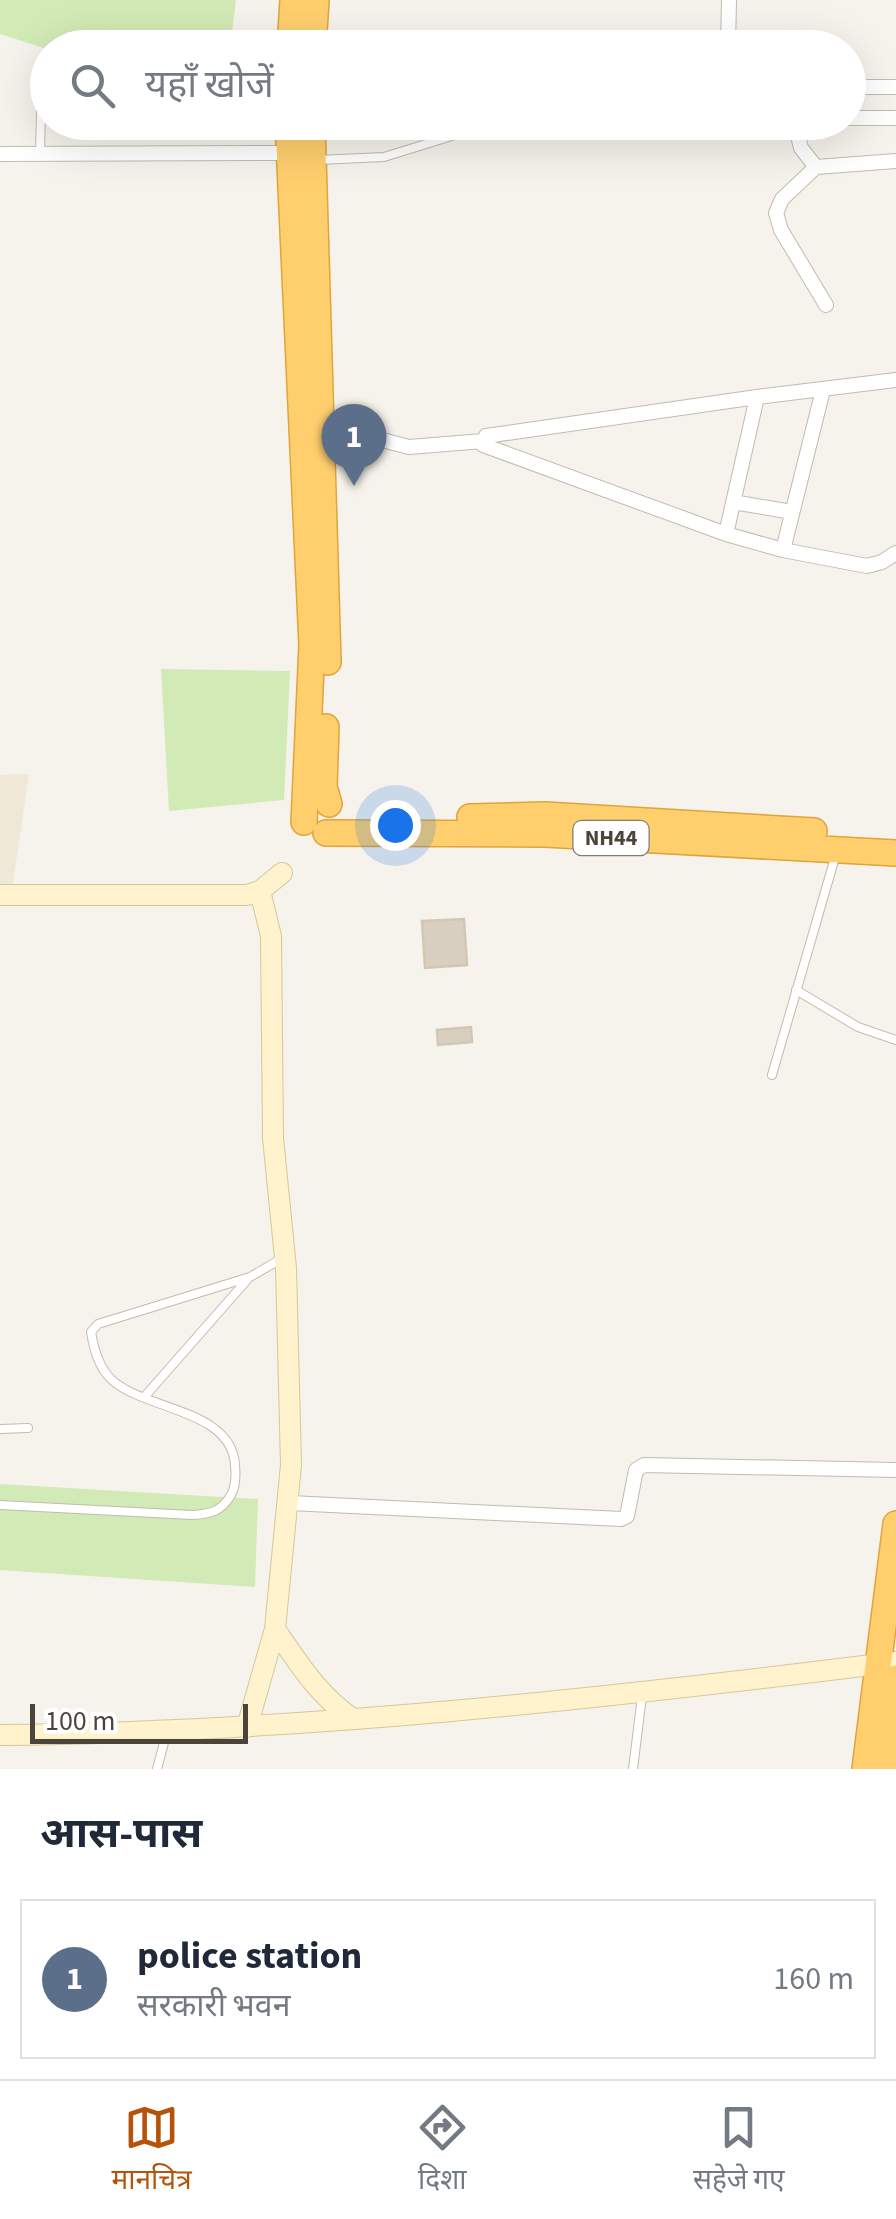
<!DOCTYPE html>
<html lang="hi">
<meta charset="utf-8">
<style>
body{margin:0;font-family:"Source Sans 3","Noto Sans Devanagari",sans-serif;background:#f2f2f3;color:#1f2937}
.scale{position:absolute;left:30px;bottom:25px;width:218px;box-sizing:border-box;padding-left:10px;border:5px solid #4b4439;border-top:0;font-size:28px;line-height:35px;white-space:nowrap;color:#4b4439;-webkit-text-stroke:8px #fff;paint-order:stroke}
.you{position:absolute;left:395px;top:825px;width:35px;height:35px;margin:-25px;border:8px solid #fff;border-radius:50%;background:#1a73e8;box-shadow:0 0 0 15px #1a73e833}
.badge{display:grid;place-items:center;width:65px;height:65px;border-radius:50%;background:#b45309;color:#fff;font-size:32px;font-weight:700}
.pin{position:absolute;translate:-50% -82px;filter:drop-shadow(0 2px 5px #0008)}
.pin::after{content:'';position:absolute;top:52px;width:35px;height:30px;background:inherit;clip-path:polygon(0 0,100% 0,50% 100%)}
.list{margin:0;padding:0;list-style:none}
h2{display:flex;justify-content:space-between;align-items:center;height:130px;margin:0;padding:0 40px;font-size:42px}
h2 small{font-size:32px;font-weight:400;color:#747a83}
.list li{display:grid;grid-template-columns:65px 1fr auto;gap:30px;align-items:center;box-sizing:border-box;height:160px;margin:0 20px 20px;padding:0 20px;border:2px solid #e0e1e3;border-radius:0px}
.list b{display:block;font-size:38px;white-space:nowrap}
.list p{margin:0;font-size:32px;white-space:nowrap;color:#747a83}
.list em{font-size:32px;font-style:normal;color:#747a83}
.icon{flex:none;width:55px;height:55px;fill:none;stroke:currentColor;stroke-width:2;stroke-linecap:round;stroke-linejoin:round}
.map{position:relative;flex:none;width:896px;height:1769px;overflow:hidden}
.search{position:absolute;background:#fff;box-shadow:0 10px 40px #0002;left:30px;right:30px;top:30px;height:110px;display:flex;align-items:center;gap:25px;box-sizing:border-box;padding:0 35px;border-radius:55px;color:#747a83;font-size:38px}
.sheet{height:310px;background:#fff}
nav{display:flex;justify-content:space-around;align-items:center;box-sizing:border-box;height:140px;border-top:2px solid #e0e1e3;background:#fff;font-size:28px;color:#747a83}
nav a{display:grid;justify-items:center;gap:5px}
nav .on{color:#b45309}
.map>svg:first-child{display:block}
.education{fill:#efe8d6}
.green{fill:#d2eab5}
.building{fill:#d8cfc1;stroke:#d3c7b4;stroke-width:2.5}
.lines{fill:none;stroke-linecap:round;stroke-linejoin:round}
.lane-casing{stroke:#c2bbae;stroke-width:10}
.street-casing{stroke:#c2bbae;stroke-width:16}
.secondary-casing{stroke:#d6c79b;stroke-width:22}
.highway-casing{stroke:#e0a43c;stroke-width:28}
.lane{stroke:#fff;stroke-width:8}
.street{stroke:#fff;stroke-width:14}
.secondary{stroke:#fff3cd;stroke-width:20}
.highway{stroke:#ffcf6e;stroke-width:25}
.labels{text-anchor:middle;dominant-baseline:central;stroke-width:8;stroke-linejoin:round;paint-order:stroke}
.shield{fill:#fff;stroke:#817c74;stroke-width:2.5}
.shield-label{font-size:22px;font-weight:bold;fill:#4b4439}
</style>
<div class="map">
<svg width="896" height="1769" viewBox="0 0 896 1769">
<rect width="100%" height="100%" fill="#f6f3ec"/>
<path class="education" d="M29 774 13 883 8 891H0V775Z"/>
<path class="green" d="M0 0H236L230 47 47 49 0 34Z
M161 669 290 671 284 800 169 811Z
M0 1484 258 1499 255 1587 0 1570Z"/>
<path class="building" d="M464 919 467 965 425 968 422 921Z
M471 1027 472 1042 438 1045 437 1030Z"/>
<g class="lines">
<g class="lane-casing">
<path id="lane" d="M40 154 41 110 48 101
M317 160 384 157 468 131 500 128 627 130
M796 990 858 1027 896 1040
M772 1075 836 854
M146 1395 247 1280
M0 1429 28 1428
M0 1505 192 1515C210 1514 221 1512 231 1495 236 1486 236 1475 235 1465 232 1410 147 1410 113 1381 99 1369 94 1350 91 1332L98 1324 250 1277 281 1259
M157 1769 166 1735
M633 1769 642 1696"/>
</g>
<g class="street-casing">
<path id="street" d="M728 48 729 0
M848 87H896
M848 118H896
M800 122 796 128 801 148 816 167
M0 154 289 153
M826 305 781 230 776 213 782 199 816 167 896 161
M896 380 757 397 486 436 483 445 726 534 783 550 867 566 882 562 896 553
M322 424 409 447 483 441
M733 502 792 512
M726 534 757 397
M783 550 823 390
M290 1503 621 1519 627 1516 636 1470 644 1465 896 1470"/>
</g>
<g class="secondary-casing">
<path id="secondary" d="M0 895H247L260 891 282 873
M275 1629C299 1664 318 1695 353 1719
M247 1727 275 1629 291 1465 286 1268 273 1138 271 936 260 891
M0 1735C299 1732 599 1699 896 1662"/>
</g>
<g class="highway-casing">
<path id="highway" d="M290 48 293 0
M313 48 316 0
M288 122 312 645 304 822
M312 122 328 662
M326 727 324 787 329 804
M470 817 545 815 814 831
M326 833 545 834 896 853
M865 1769 896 1524
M887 1769 896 1678"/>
</g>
<use href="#lane" class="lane"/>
<use href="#street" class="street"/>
<use href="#secondary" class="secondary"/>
<use href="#highway" class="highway"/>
</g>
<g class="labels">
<rect class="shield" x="573.5" y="821" width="75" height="34" rx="8"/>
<g class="shield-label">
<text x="611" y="838">NH44</text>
</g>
</g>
</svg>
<div class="scale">100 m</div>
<div class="you"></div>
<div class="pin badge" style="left:354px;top:486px;background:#5c6f8a">1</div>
<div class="search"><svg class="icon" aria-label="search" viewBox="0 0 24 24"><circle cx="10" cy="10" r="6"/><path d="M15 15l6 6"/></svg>यहाँ खोजें</div>
</div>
<section class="sheet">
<h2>आस-पास<small></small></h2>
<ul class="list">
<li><span class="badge" style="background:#5c6f8a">1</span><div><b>police station</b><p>सरकारी भवन</p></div><em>160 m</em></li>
</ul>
</section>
<nav>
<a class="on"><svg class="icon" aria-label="map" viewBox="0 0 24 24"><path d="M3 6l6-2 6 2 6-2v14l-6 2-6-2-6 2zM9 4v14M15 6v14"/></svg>मानचित्र</a>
<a><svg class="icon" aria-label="directions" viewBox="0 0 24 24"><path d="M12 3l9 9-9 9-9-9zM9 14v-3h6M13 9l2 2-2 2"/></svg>दिशा</a>
<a><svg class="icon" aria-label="saved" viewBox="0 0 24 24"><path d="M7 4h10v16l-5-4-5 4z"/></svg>सहेजे गए</a>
</nav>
